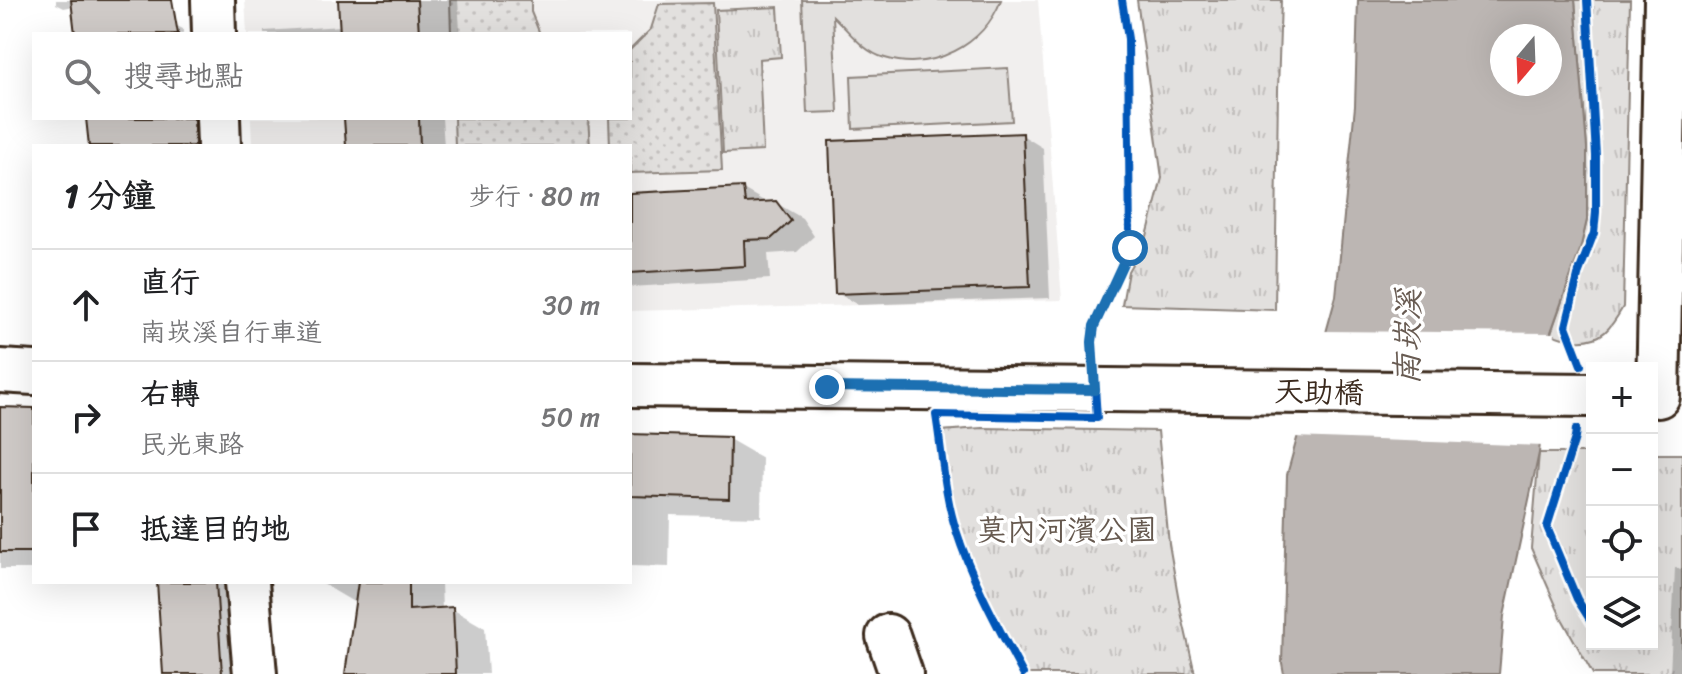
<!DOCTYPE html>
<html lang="zh-TW">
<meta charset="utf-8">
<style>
body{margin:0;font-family:Sriracha,"LXGW WenKai TC",sans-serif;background:#f2f2f2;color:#202124}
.controls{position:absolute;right:24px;bottom:24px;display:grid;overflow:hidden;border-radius:0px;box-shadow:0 8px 32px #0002}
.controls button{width:72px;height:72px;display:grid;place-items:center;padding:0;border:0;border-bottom:2px solid #e0e0e0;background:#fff;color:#202124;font:40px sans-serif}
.compass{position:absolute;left:1490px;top:24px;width:72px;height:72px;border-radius:50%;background:#fff;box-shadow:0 8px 32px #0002;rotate:199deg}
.stop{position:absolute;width:24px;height:24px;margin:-18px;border:6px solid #1f6fb2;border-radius:50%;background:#fff}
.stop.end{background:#1f6fb2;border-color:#fff;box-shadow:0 2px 8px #0008}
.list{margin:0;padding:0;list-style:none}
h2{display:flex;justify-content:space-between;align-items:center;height:104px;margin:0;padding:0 32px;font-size:34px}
h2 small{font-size:26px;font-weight:400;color:#757577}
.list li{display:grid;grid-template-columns:52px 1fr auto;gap:24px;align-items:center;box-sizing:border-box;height:112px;padding:0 32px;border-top:2px solid #e0e0e0}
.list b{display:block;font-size:30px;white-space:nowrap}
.list p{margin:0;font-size:26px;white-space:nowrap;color:#757577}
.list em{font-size:26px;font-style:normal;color:#757577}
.icon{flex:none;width:44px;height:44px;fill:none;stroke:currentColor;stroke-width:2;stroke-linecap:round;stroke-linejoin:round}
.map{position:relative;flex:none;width:1682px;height:674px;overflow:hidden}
.search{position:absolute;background:#fff;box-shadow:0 8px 32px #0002;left:32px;top:32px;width:600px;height:88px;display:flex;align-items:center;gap:20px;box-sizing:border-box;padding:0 28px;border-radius:0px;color:#757577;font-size:30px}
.panel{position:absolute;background:#fff;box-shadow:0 8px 32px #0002;left:32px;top:144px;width:600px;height:440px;border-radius:0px}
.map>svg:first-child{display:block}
.built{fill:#f1efee}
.grass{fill:url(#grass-dots);stroke:#8e857e;stroke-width:2}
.park{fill:url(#park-tufts);stroke:#8e857e;stroke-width:2}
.pitch{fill:#e2e0de;stroke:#8e857e;stroke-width:2}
.water{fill:#bcb6b3;stroke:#887e77;stroke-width:2;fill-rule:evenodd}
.pier{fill:#fff}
.shadow{fill:#0003}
.building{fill:#cfcac7;stroke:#3b2a1e;stroke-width:2}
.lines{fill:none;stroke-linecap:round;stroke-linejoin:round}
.minor-casing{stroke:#3b2a1e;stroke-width:48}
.minor{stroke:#fff;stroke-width:42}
.cycleway-casing{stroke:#fff;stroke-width:13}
.cycleway{stroke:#0057b8;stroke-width:8}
.route{stroke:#1f6fb2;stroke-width:10}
.labels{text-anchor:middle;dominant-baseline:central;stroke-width:7;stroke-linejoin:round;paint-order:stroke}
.street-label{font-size:30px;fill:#3b2a1e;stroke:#fff}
.park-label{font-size:30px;fill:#65584e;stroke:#fff}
.water-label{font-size:32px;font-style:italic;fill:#685b52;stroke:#fff}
</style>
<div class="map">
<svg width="1682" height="674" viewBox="0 0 1682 674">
<defs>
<pattern id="grass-dots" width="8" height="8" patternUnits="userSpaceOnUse" patternTransform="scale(2)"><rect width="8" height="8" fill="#e2e0de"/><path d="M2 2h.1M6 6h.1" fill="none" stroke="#c3c0be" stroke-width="1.8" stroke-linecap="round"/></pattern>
<pattern id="park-tufts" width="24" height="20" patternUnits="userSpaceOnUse" patternTransform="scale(2)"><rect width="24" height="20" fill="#e2e0de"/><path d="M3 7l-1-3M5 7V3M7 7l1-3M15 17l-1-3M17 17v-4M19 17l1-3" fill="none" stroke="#c3c0be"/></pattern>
</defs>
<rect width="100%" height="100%" fill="#fff"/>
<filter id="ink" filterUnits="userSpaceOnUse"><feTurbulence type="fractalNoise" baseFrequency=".0125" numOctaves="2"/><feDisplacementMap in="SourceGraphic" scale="16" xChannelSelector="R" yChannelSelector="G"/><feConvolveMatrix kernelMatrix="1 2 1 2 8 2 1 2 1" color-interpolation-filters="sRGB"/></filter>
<g filter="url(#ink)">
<path class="built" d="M245 0H1038L1062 300 630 311V146H252L251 118H630V34H247Z"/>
<path class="grass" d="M450 0H531V12L540 34H451Z
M713 3 722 170 630 173V146H610L609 118H630V50L651 29 659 4Z
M454 118H588L590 146H455Z"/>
<path class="park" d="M1137 0H1281L1278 90 1275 310 1122 305 1128 271 1146 240 1162 178Z
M1575 0H1630L1623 307C1611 328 1602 342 1576 340 1566 339 1559 338 1551 333L1580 250 1587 220V148Z
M778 7 781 57 759 59 763 151 723 153 716 10Z
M982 428 1158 431 1169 544 1181 612 1195 674H1026L987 600 958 525 940 431Z
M1539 453H1592V644H1652V454H1682V674H1593L1561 617 1531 548Z"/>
<path class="pitch" d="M802 0H1001C984 45 933 72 885 58 863 52 849 31 833 16L838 112 807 113Z
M1008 68 1012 121 853 129 851 76Z"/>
<path class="water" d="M1358 0H1575L1587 148V220L1580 250 1551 332 1539 453 1504 616 1499 674H1284L1282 663 1287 475 1336 296 1355 106ZM1502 36H1550V84H1502Z"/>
<path class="pier" d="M1322 331 1555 333 1544 446 1294 437Z"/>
<path class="shadow" d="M56 0H173L177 26 183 29V34H77L74 6 64 8 56 4Z
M340 0H458L460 30 462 34H264V31L341 26Z
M88 118H202V146H91Z
M346 118H442L444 146H348Z
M1022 135 1043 148 1050 298 858 305 837 293Z
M743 189 769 204 776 203 802 218 814 236 797 252 768 254 770 279 630 287V195Z
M0 409 34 410V569H0Z
M630 436 729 439 762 458 761 517 670 515 669 567 630 566Z
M1675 568 1682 569V674H1670Z
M159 582H244L250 674H165Z
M322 582H441L442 610 452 609 485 628 488 674H347L357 604 323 584Z"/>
<path class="building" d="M71 0H172L178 34H75Z
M338 0H417L419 34H340Z
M86 118H194L195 146H89Z
M344 118H419L420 146H346Z
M1023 133 1030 287 835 294 829 141Z
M743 187 745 203 776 201 791 221 771 239 744 240 745 266 630 273V193Z
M0 407 34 408V552H0Z
M630 434 730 437 729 499 630 496Z
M157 582H216L222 674H163Z
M358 582H409V610L453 607 456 674H345Z"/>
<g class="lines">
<g class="minor-casing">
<path id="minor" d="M213 0 214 34
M218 118 219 146
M0 371 34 373
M630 385 1592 395
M1658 396 1666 0
M247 582 255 674
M888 636 901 674"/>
</g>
<use href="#minor" class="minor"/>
<g class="cycleway-casing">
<path id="cycleway" d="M1581 365 1566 326 1579 272 1594 233 1596 212V156L1587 0
M1576 429 1575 438 1547 527 1577 599 1592 623
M1023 674C998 627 972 580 956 530 944 493 942 452 936 415L1097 418 1092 342 1094 326 1130 248 1128 39 1122 0"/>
</g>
<use href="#cycleway" class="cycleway"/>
</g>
</g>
<g class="lines" filter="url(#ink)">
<path class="route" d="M827 387 1095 390 1092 342 1094 326 1130 248"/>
</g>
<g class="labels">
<g class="street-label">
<text transform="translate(1319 392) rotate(1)">天助橋</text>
</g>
<g class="park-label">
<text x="1067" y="530">莫內河濱公園</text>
</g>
<g class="water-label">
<text transform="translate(1408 337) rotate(-89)">南崁溪</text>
</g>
</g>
</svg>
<div class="controls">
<button>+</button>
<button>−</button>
<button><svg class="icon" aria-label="locate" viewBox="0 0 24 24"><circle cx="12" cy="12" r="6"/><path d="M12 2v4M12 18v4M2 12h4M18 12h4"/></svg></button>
<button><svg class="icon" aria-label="layers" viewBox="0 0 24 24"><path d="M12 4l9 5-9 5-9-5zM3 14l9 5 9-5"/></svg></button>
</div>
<svg class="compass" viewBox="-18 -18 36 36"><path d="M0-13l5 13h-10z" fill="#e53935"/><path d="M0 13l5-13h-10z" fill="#757577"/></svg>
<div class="stop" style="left:1130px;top:248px"></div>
<div class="stop end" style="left:827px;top:387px"></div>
<div class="search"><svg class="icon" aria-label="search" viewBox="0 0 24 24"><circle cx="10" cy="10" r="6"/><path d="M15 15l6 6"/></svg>搜尋地點</div>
<section class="panel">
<h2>1 分鐘<small>步行 · 80 m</small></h2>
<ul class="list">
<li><svg class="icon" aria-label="ahead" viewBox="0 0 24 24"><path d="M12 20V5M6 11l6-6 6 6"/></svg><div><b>直行</b><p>南崁溪自行車道</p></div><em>30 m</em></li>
<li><svg class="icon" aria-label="right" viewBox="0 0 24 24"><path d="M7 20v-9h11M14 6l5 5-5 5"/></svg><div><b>右轉</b><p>民光東路</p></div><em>50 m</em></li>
<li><svg class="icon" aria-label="arrive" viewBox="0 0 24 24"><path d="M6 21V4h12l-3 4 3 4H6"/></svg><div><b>抵達目的地</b></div></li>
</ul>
</section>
</div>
